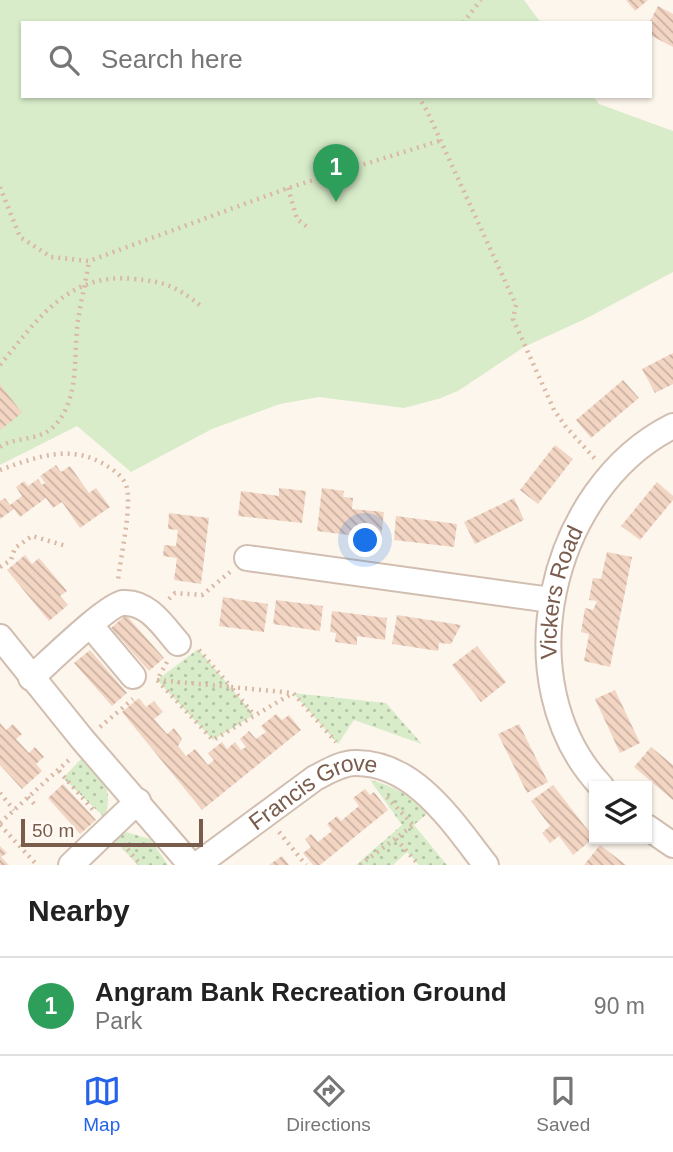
<!DOCTYPE html>
<style>
body{margin:0;font-family:Helvetica,sans-serif;background:#f6f6f6;color:#222}
.controls{position:absolute;right:21px;bottom:21px;display:grid;overflow:hidden;border-radius:0px;box-shadow:0 2px 5px #0004}
.controls button{width:63px;height:63px;display:grid;place-items:center;padding:0;border:0;border-bottom:2px solid #e0e0e0;background:#fff;color:#222;font:35px sans-serif}
.scale{position:absolute;left:21px;bottom:18px;width:182px;box-sizing:border-box;padding-left:7px;border:4px solid #7a5c4d;border-top:0;font-size:19px;line-height:24px;white-space:nowrap;color:#7a5c4d;-webkit-text-stroke:5px #fffaf3;paint-order:stroke}
.you{position:absolute;left:366px;top:541px;width:24px;height:24px;margin:-18px;border:5px solid #fff;border-radius:50%;background:#1a73e8;box-shadow:0 0 0 10px #1a73e833}
.badge{display:grid;place-items:center;width:46px;height:46px;border-radius:50%;background:#2563eb;color:#fff;font-size:23px;font-weight:700}
.pin{position:absolute;translate:-50% -58px;filter:drop-shadow(0 2px 4px #0008)}
.pin::after{content:'';position:absolute;top:37px;width:24px;height:21px;background:inherit;clip-path:polygon(0 0,100% 0,50% 100%)}
.list{margin:0;padding:0;list-style:none}
h2{display:flex;justify-content:space-between;align-items:center;height:91px;margin:0;padding:0 28px;font-size:30px}
h2 small{font-size:23px;font-weight:400;color:#767676}
.list li{display:grid;grid-template-columns:46px 1fr auto;gap:21px;align-items:center;box-sizing:border-box;height:98px;padding:0 28px;border-top:2px solid #e0e0e0}
.list b{display:block;font-size:26px;white-space:nowrap}
.list p{margin:0;font-size:23px;white-space:nowrap;color:#767676}
.list em{font-size:23px;font-style:normal;color:#767676}
.icon{flex:none;width:38px;height:38px;fill:none;stroke:currentColor;stroke-width:2;stroke-linecap:round;stroke-linejoin:round}
.map{position:relative;flex:none;width:673px;height:865px;overflow:hidden}
.search{position:absolute;background:#fff;box-shadow:0 2px 5px #0004;left:21px;right:21px;top:21px;height:77px;display:flex;align-items:center;gap:18px;box-sizing:border-box;padding:0 24px;border-radius:0px;color:#767676;font-size:26px}
.sheet{height:189px;background:#fff}
nav{display:flex;justify-content:space-around;align-items:center;box-sizing:border-box;height:98px;border-top:2px solid #e0e0e0;background:#fff;font-size:19px;color:#767676}
nav a{display:grid;justify-items:center;gap:4px}
nav .on{color:#2563eb}
.map>svg:first-child{display:block}
.grass{fill:url(#grass-dots)}
.park{fill:#d8ecc9}
.building{fill:url(#building-back-hatch)}
.lines{fill:none;stroke-linecap:round;stroke-linejoin:round}
.minor-casing{stroke:#d1beb0;stroke-width:28}
.path{stroke:#d9b8a5;stroke-width:4.5;stroke-dasharray:2 5;stroke-linecap:butt}
.minor{stroke:#fff;stroke-width:24}
.labels{text-anchor:middle;dominant-baseline:central;stroke-width:7;stroke-linejoin:round;paint-order:stroke}
.street-label{font-size:23px;fill:#7a5c4d;stroke:#fffaf3}
</style>
<div class="map">
<svg width="673" height="865" viewBox="0 0 673 865">
<defs>
<pattern id="grass-dots" width="8" height="8" patternUnits="userSpaceOnUse" patternTransform="scale(1.75)"><rect width="8" height="8" fill="#d8ecc9"/><path d="M2 2h.1M6 6h.1" fill="none" stroke="#b4c2a5" stroke-width="1.8" stroke-linecap="round"/></pattern>
<pattern id="building-back-hatch" width="6" height="6" patternUnits="userSpaceOnUse" patternTransform="scale(1.75)"><rect width="6" height="6" fill="#f3d5c3"/><path d="M-1 5l2 2M0 0l6 6M5-1l2 2" fill="none" stroke="#cab0a1"/></pattern>
</defs>
<rect width="100%" height="100%" fill="#fdf6ec"/>
<path class="grass" d="M198 649 254 715 213 740 157 680Z
M293 693 386 703 422 744 354 720 338 744Z
M81 759C103 782 114 785 105 818L63 778Z
M370 780C393 785 411 796 428 813L414 825 447 865H419L407 852 393 865H356L402 825Z
M126 832 150 839 168 865H138L114 840Z"/>
<path class="park" d="M0 0H524L541 23H23V96H593L599 104 673 131V272L587 318 524 347 458 391 438 399 404 408 319 397 280 404 212 429 131 472 77 426 0 465Z"/>
<path class="building" d="M626 0H648L635 11Z
M658 6 673 14V47L650 35 649 23Z
M673 353V384L655 393 642 369Z
M623 380 639 398 591 438 576 420Z
M0 384 22 413 0 430Z
M555 445 573 459 538 504 520 490Z
M56 465 61 472 70 466 89 493 96 488 110 507 80 528 62 502 53 508 46 498 20 517 14 509 0 519V501L5 498 10 505 22 496 16 487 24 481 28 486 38 479 42 485 45 483 40 476Z
M657 482 673 496V500L640 540 621 526Z
M279 488 306 491 302 523 238 516 241 491 279 496Z
M322 488 344 491 343 497 353 498 352 509 384 512 381 539 317 531Z
M514 498 524 520 475 544 464 522Z
M169 513 209 518 201 584 174 580 177 558 163 556 164 545 176 546 178 530 168 529Z
M396 516 457 524 454 547 394 540Z
M607 552 632 557 610 667 584 661 589 634 581 632 585 608 593 610 597 601 589 600 593 578 601 579Z
M25 555 32 564 39 558 67 591 60 596 68 605 49 621 7 570Z
M223 597 268 604 264 632 219 626Z
M276 600 323 606 320 631 273 624Z
M332 611 387 618 385 640 357 636V645L335 642 336 633 330 632Z
M126 615 164 658 149 671 111 628Z
M397 615 461 625 451 644 439 643 438 651 392 644Z
M477 646 506 682 481 702 452 665Z
M90 650 127 693 112 706 74 663Z
M615 690 640 743 620 753 595 699Z
M139 698 146 707 154 701 163 712 154 719 167 734 174 728 182 739 178 746 186 756 195 749 208 765 214 760 208 753 222 742 227 749 235 742 241 750 246 747 240 739 249 731 256 739 266 732 261 726 276 714 282 720 289 715 301 730 202 810 122 712Z
M0 723 6 730 13 724 22 734 16 739 29 753 35 747 44 757 36 764 42 771 22 789 0 765Z
M519 724 548 782 527 793 498 734Z
M651 747 673 765V800L634 767Z
M63 784 96 820 80 834 48 798Z
M553 785 594 838 573 855 559 836 550 843 542 833 550 826 531 801Z
M365 789 370 795 374 792 388 810 320 865H313L303 853 311 847 305 839 311 834 318 842 332 831 327 824 337 816 341 821 359 806 353 798Z
M600 845 626 865H584Z
M0 846 7 853 1 857 9 865H0Z
M282 856 289 865H269Z"/>
<g class="lines">
<g class="minor-casing">
<g id="minor">
<path d="M247 558 551 600"/>
<path d="M91 626 133 676"/>
<path d="M0 637 83 740 191 865"/>
<path d="M31 678C46 665 108 604 123 603 148 601 164 627 178 643"/>
<path id="s1" d="M601 786C504 683 549 488 673 426"/>
<path d="M647 827 673 845"/>
<path d="M71 865 138 801"/>
<path id="s2" d="M197 865 315 778C327 772 341 763 355 763 415 762 453 823 486 865"/>
</g>
</g>
<path class="path" d="M463 23 481 0
M418 96 427 111 516 305 513 319 554 410 566 427 597 461
M0 187 20 237 51 257 89 261 288 188 439 141
M288 188 297 219 310 229
M0 365C37 320 68 272 134 279 166 282 176 286 202 307
M0 447C14 437 36 441 51 429 81 403 73 355 78 320 81 301 86 281 89 261
M0 470C36 457 72 443 107 466 114 470 123 477 126 485 133 503 120 559 118 581
M0 567 11 560 15 548 32 536 66 546
M169 599 175 593 202 595 230 572
M199 650 231 687 293 693 336 742
M167 662 157 680 213 740 293 693
M157 680 231 687 254 715
M100 727 133 699
M59 771 94 811
M0 793 14 810
M28 797 37 807
M387 797 413 825
M0 823 70 759
M0 825 37 865
M279 832 306 865
M396 839 419 865
M123 844 141 865
M360 865 415 824"/>
<use href="#minor" class="minor"/>
</g>
<g class="labels">
<g class="street-label">
<text stroke="none"><textPath href="#s1" startOffset="208">Vickers Road</textPath></text>
<text stroke="none"><textPath href="#s2" startOffset="140">Francis Grove</textPath></text>
</g>
</g>
</svg>
<div class="controls">
<button><svg class="icon" aria-label="layers" viewBox="0 0 24 24"><path d="M12 4l9 5-9 5-9-5zM3 14l9 5 9-5"/></svg></button>
</div>
<div class="scale">50 m</div>
<div class="you"></div>
<div class="pin badge" style="left:336px;top:202px;background:#2e9e5b">1</div>
<div class="search"><svg class="icon" aria-label="search" viewBox="0 0 24 24"><circle cx="10" cy="10" r="6"/><path d="M15 15l6 6"/></svg>Search here</div>
</div>
<section class="sheet">
<h2>Nearby<small></small></h2>
<ul class="list">
<li><span class="badge" style="background:#2e9e5b">1</span><div><b>Angram Bank Recreation Ground</b><p>Park</p></div><em>90 m</em></li>
</ul>
</section>
<nav>
<a class="on"><svg class="icon" aria-label="map" viewBox="0 0 24 24"><path d="M3 6l6-2 6 2 6-2v14l-6 2-6-2-6 2zM9 4v14M15 6v14"/></svg>Map</a>
<a><svg class="icon" aria-label="directions" viewBox="0 0 24 24"><path d="M12 3l9 9-9 9-9-9zM9 14v-3h6M13 9l2 2-2 2"/></svg>Directions</a>
<a><svg class="icon" aria-label="saved" viewBox="0 0 24 24"><path d="M7 4h10v16l-5-4-5 4z"/></svg>Saved</a>
</nav>
